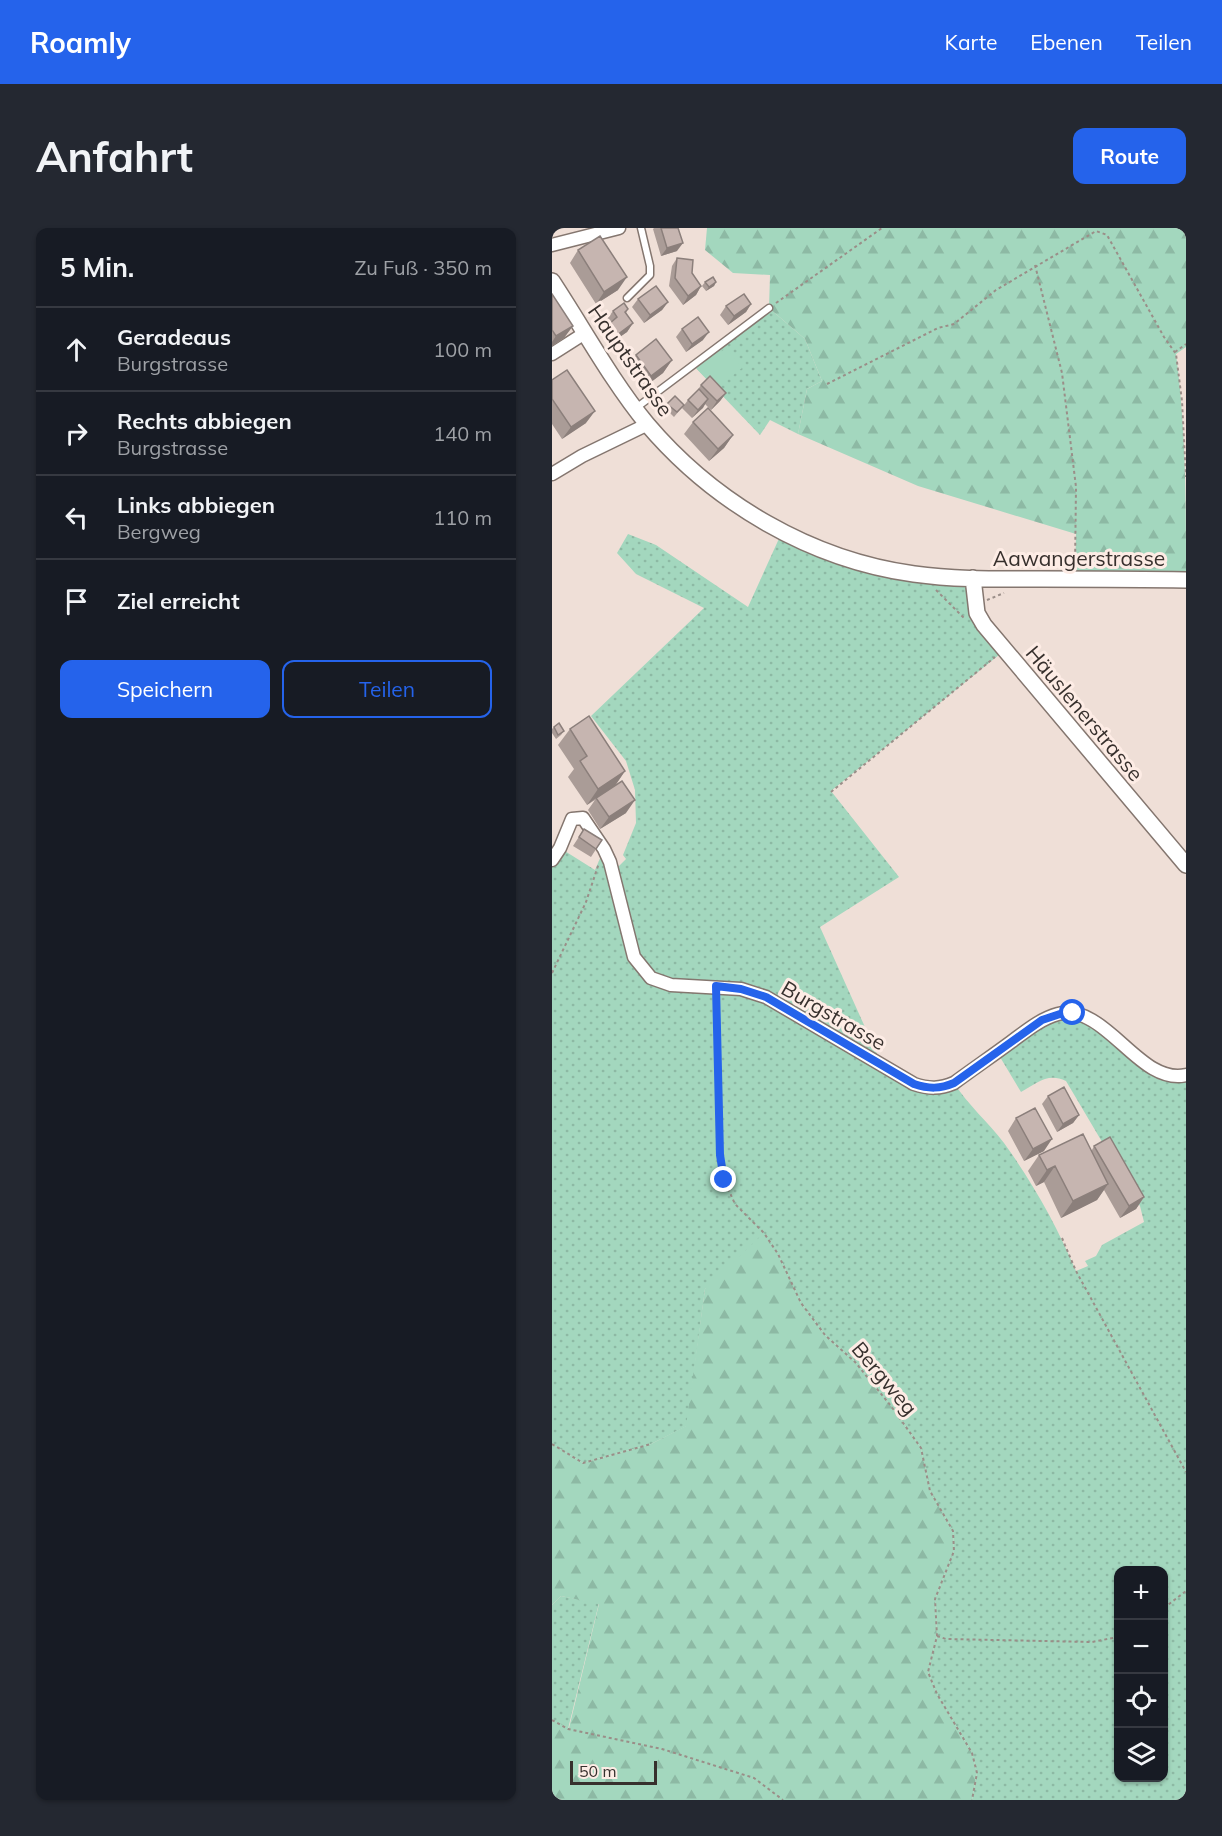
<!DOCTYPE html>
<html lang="de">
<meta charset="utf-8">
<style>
body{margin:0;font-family:Mulish,sans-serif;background:#242831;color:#f1f3f6}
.controls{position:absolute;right:18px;bottom:18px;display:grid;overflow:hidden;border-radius:12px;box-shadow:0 2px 4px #0004}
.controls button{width:54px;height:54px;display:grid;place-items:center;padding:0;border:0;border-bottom:2px solid #363941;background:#171b24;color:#f1f3f6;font:30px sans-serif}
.scale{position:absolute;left:18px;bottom:15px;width:87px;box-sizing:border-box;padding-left:6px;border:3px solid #37302d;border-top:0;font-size:16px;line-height:21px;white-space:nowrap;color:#37302d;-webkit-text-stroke:4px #fdece5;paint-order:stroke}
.stop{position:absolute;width:18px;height:18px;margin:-14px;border:4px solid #2563eb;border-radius:50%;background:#fff}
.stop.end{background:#2563eb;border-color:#fff;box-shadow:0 2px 6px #0008}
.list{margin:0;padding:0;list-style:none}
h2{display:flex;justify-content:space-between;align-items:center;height:78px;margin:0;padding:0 24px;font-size:26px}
h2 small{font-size:20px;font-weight:400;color:#9ea1a6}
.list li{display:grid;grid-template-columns:39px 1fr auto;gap:18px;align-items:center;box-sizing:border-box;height:84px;padding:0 24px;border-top:2px solid #363941}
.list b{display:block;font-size:22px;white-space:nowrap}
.list p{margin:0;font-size:20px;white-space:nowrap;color:#9ea1a6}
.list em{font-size:20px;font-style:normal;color:#9ea1a6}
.actions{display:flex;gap:12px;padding:18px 24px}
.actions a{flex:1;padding:14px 0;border:2px solid #2563eb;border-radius:12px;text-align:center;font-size:21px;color:#2563eb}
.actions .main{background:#2563eb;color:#fff}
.icon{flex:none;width:33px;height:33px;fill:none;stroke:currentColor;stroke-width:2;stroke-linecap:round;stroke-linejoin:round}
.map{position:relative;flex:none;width:634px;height:1572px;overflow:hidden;border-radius:12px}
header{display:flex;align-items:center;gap:36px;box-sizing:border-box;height:84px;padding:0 30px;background:#2563eb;color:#fff}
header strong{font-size:28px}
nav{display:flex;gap:33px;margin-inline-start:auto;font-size:21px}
.intro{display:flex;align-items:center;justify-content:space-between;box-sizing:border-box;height:144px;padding:0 36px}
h1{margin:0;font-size:42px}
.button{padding:15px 27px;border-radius:12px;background:#2563eb;color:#fff;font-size:21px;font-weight:700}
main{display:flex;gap:36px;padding:0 36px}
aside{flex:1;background:#171b24;border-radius:12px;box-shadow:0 2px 4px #0004}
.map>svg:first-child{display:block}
.grass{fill:url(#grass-dots);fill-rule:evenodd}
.forest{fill:url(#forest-firs)}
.garden{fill:#a3d7be}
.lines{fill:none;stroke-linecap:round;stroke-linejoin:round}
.service-casing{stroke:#84766f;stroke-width:9}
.minor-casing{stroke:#84766f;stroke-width:15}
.tertiary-casing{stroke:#84766f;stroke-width:18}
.path{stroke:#9a8e88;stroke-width:2;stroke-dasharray:3 3;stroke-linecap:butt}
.service{stroke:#fff;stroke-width:6}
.minor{stroke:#fff;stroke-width:12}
.tertiary{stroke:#fff;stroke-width:15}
.wall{fill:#aa9c97}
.shaded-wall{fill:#8b7f7b}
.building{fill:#c6b5b0;stroke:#8b7f7b;stroke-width:1.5}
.route{stroke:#2563eb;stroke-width:8}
.labels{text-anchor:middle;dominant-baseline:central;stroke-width:6;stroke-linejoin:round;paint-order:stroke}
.street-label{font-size:21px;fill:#37302d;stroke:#fdece5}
</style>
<header>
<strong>Roamly</strong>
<nav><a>Karte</a><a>Ebenen</a><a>Teilen</a></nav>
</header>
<div class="intro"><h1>Anfahrt</h1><a class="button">Route</a></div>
<main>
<aside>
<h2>5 Min.<small>Zu Fuß · 350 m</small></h2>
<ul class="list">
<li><svg class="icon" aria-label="ahead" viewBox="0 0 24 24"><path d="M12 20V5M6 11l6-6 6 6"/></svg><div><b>Geradeaus</b><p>Burgstrasse</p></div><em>100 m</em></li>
<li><svg class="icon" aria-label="right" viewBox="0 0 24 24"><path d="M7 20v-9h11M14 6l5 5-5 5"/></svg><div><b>Rechts abbiegen</b><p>Burgstrasse</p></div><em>140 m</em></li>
<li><svg class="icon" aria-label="left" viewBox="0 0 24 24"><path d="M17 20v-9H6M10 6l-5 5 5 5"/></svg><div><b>Links abbiegen</b><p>Bergweg</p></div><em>110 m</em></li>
<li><svg class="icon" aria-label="arrive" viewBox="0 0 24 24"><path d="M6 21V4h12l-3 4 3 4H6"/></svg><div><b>Ziel erreicht</b></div></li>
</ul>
<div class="actions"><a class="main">Speichern</a><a>Teilen</a></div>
</aside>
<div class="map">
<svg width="634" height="1572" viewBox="0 0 634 1572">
<defs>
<pattern id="grass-dots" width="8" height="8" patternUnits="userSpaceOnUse" patternTransform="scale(1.5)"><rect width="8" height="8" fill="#a3d7be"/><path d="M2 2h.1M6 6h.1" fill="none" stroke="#8db9a4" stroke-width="1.8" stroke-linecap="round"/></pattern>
<pattern id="forest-firs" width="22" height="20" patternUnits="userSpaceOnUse" patternTransform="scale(1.5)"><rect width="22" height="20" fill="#a3d7be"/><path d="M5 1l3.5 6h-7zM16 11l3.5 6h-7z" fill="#8db9a4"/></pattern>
</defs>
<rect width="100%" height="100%" fill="#efdfd7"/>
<path class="grass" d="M217 80 253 111 270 153 255 161 246 206 218 192 208 207 140 136Z
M230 304 271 322 421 350V363L453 422 279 563 347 649 268 699 330 837 362 856 402 855C416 877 436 894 452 915 481 955 505 998 524 1043L536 1038 533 1033 544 1028 550 1017 592 994 588 978 514 853C496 844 485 855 469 864L445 824 490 792 521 785 605 843 634 847V1572H420L425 1545 420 1525 385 1466 376 1444 385 1408 383 1371 402 1323 401 1303 378 1263 369 1220 339 1178 303 1134 273 1107 249 1075 226 1026 153 1061 135 1198 99 1216 31 1235 0 1216V632L8 620 43 642 52 621 58 634 67 638 74 631 71 627 84 595 83 562 74 533 39 488 152 380 84 346 65 325 76 306 104 317 196 379ZM566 1342H612V1550H566Z
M9 1368 47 1375 16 1501 0 1492V1377Z"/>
<path class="forest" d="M155 0H634V119L624 126C634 201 634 276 634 352L523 351 524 306 366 258 246 206 255 161 270 153 253 111 217 80 218 47 181 45 153 22Z
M212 1005 226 1026 249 1075 273 1107 303 1134 339 1178 369 1220 378 1263 401 1303 402 1323 383 1371 385 1408 376 1444 385 1466 420 1525 425 1545 420 1572H0V1492L17 1500 47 1376 9 1368 0 1377V1216L31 1235 99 1216 134 1198 153 1061Z"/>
<path class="garden" d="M174 120 190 140 164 161 145 141Z"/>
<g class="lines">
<g class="service-casing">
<path id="service" d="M75 70 98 47V38L89 0
M84 180 217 80"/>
</g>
<g class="minor-casing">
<path id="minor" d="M0 17 67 0
M0 126 33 105
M0 246 30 228 96 196
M0 632 8 620 20 591 31 590 52 621 58 634 82 729 99 750 119 757 189 761 214 769 362 856C377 861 388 861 402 855 421 841 440 828 459 814 474 803 488 791 506 786 554 774 587 858 634 847"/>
</g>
<g class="tertiary-casing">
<path id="tertiary" d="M0 53C31 100 59 152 95 196 162 275 259 332 362 346 404 352 447 351 489 351 537 351 586 351 634 352
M421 350 425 385 432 397 634 637"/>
</g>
<path class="path" d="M483 37 510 145 524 259 523 340
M224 75 330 0
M623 124 634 116
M275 156 386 100 402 96 444 62 544 3 555 7 612 109 624 126 630 173 634 249
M384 362 412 390
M435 372 452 365
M279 564 443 429
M0 745 34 674 47 635
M164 770 168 927 172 952 183 976 212 1005 226 1026 249 1075 273 1107 303 1134 339 1178 369 1220 378 1263 401 1303 402 1323 383 1371 385 1408 376 1444 385 1466 420 1525 425 1545 420 1572
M510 1010 524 1043 634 1244
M0 1216 31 1235 99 1216
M612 1380 634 1363
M385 1408 394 1411 540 1414 566 1409
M0 1492 16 1501 110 1521 202 1550 231 1572
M634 1572V1570"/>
<use href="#service" class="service"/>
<use href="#minor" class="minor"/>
<use href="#tertiary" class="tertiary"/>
</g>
<path class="wall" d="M102 0H126L125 23 109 28 101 1Z
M26 22 66 62 44 76 18 35Z
M125 30 140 45 149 58 144 67 131 77 117 58 120 38Z
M153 54H164L162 58 154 63 150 58Z
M0 66 12 110 0 118Z
M86 71 116 74 110 82 92 95 80 79Z
M199 76 194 84 176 97 168 87 174 78Z
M76 81 74 85 81 95 75 104 59 115 51 104 57 95 55 91 61 83Z
M130 101 151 112 134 124 124 109Z
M84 127 120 132 111 145 91 160 75 139Z
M0 152 34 195 10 211 0 196Z
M149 157 174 165 168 173 159 182 153 176 140 190 130 180 136 172 145 163Z
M115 176 132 177 122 189 113 180Z
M141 194 181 207 172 220 157 233 132 206Z
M2 499 12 503 9 507 4 511 0 505V501Z
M18 501 73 543 63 558 74 585 48 601 36 582 43 572 35 577 16 549 22 541 6 517Z
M32 601 50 612 39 629 21 618Z
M496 868 527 887 521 895 505 904 490 876Z
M464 890 492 923 472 933 456 903Z
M542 918 592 969 584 981 568 990 552 962 545 972 509 990 492 954 484 958 476 943 487 927 540 922Z"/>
<path class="shaded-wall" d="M131 15 125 23 109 28 115 20Z
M75 49 66 62 44 76 52 64Z
M164 54 162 58 154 63 157 59Z
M149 58 144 67 131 77 136 68Z
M116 74 110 82 92 95 98 87Z
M199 76 194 84 176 97 182 88Z
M81 95 75 104 59 115 65 107Z
M21 98 12 110 0 118V114L4 108Z
M157 104 151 112 134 124 140 116Z
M120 132 111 145 91 160 99 148Z
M174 165 168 173 159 182 165 173Z
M156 171 151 180 140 190 146 182Z
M43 183 34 195 10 211 19 199Z
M181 207 172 220 157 233 166 221Z
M73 543 62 559 44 570 35 577 46 561Z
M83 572 74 585 48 601 57 589Z
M527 887 521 895 505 904 511 896Z
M500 911 492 923 472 933 481 921Z
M503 938 492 954 484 958 495 942Z
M556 956 545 972 509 990 521 973Z
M592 969 584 981 568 990 577 978Z"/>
<path class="building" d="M109 0H126L131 15 115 20Z
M48 8 75 49 52 64 26 22Z
M125 30 141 32 140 45 149 58 136 68 123 50Z
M161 49 164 54 157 59 153 54Z
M104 58 116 74 98 87 86 71Z
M0 66 21 98 4 108 0 102Z
M192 66 199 76 182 88 174 78Z
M72 75 76 81 73 84 81 95 65 107 57 96 65 89 61 83Z
M146 89 157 104 140 116 130 101Z
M104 111 120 132 99 148 84 127Z
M15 142 43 183 19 199 0 171V152Z
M158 148 174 165 165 173 149 157Z
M147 161 156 171 146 182 136 172Z
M123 168 132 177 125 184 115 176Z
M156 180 181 207 166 221 141 194Z
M37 488 73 543 46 561 28 533 35 528 18 501Z
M7 495 12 503 6 507 2 499Z
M70 553 83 572 57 589 44 570Z
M32 601 50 612 44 621 27 609Z
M512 859 527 887 511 896 496 868Z
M483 880 500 911 481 921 464 890Z
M531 906 556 956 521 973 503 938 495 942 487 927Z
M558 909 592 969 577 978 542 918Z"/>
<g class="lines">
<path class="route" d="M172 952 168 927 164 758 189 761 214 769 362 856C377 861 388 861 402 855L490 792 508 786 521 785"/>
</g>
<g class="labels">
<g class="street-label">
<text transform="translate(79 132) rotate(55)">Hauptstrasse</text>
<text x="527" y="330">Aawangerstrasse</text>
<text transform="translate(533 485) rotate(50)">Häuslenerstrasse</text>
<text transform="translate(282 787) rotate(30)">Burgstrasse</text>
<text transform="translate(333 1150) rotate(50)">Bergweg</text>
</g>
</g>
</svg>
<div class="controls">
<button>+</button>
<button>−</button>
<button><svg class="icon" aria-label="locate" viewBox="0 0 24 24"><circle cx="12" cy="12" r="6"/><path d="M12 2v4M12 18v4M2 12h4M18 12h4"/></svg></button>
<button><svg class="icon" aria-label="layers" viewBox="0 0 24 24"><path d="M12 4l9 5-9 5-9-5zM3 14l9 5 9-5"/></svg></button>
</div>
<div class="scale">50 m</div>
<div class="stop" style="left:521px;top:785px"></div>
<div class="stop end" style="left:172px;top:952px"></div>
</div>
</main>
